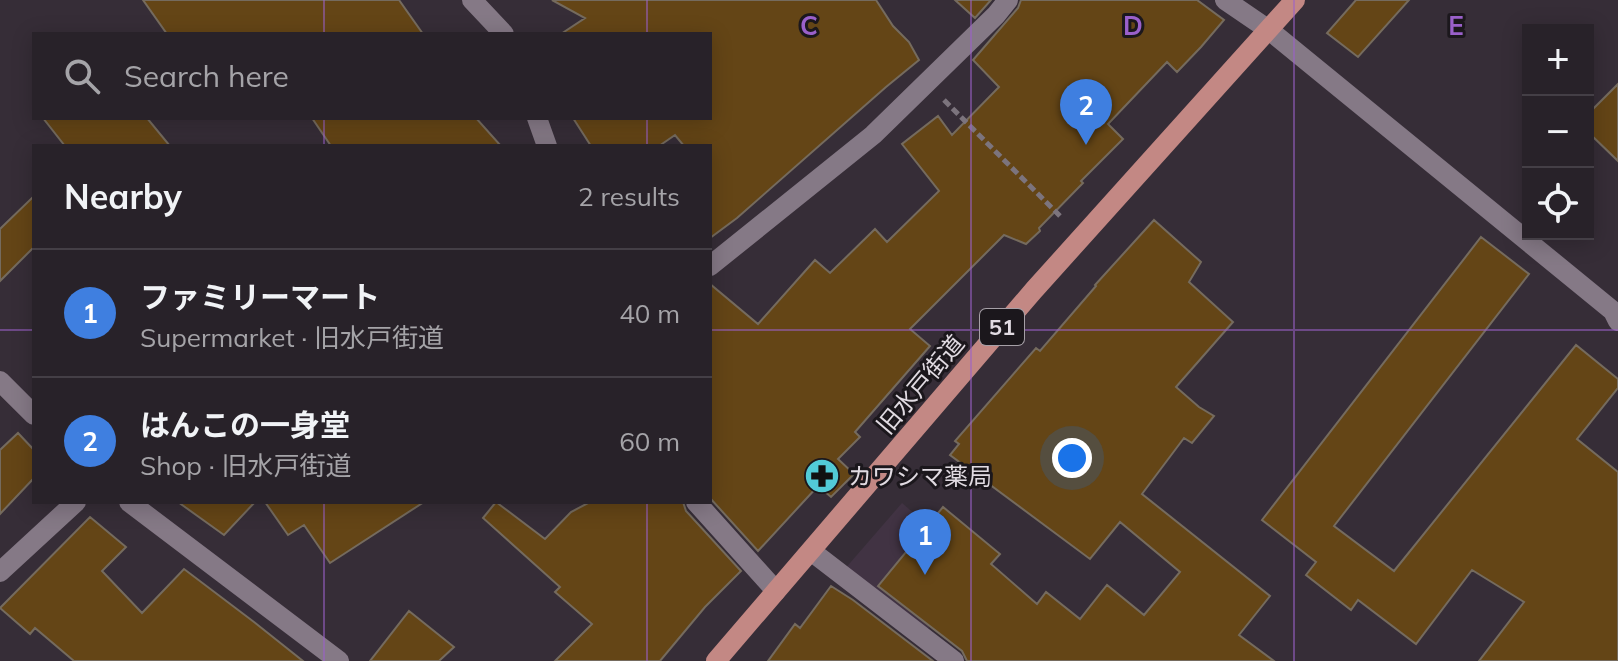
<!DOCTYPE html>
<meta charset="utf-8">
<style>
body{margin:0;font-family:Mulish,"Noto Sans JP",sans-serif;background:#302a31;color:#f1f3f6}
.controls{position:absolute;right:24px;top:24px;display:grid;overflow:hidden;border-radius:0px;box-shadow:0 4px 20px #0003}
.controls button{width:72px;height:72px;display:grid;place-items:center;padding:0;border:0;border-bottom:2px solid #443f46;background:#282229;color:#f1f3f6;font:40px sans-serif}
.you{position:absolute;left:1072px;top:458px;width:28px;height:28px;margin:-20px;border:6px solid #fff;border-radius:50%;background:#1a73e8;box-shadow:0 0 0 12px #1a73e833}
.badge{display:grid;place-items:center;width:52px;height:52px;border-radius:50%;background:#0b8043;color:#fff;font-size:26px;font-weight:700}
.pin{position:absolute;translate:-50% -66px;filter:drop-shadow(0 2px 4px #0008)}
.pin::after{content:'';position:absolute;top:42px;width:28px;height:24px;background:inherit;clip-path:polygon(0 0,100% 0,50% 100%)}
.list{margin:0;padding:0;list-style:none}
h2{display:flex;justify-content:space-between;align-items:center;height:104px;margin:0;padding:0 32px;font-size:34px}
h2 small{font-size:26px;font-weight:400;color:#a5a4a8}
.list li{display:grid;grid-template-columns:52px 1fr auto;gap:24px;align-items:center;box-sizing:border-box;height:128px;padding:0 32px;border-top:2px solid #443f46}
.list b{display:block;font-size:30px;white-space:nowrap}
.list p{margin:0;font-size:26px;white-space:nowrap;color:#a5a4a8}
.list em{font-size:26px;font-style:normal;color:#a5a4a8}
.icon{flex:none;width:44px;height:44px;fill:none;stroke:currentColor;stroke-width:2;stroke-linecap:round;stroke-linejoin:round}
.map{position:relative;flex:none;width:1618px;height:661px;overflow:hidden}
.search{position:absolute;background:#282229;box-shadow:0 4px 20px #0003;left:32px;top:32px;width:680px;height:88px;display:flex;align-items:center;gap:20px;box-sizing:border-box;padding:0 28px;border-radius:0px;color:#a5a4a8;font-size:30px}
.panel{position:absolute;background:#282229;box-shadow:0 4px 20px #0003;left:32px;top:144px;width:680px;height:360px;border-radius:0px}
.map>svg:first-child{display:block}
.built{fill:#413343}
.building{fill:#644516;stroke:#756b5e;stroke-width:2}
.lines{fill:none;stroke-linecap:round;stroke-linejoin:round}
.path{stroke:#7c747d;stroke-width:5;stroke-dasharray:8 4;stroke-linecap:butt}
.minor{stroke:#857986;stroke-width:20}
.major{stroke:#c38884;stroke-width:20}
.grid{fill:none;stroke:#9a60ca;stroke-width:2;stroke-opacity:0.55}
.labels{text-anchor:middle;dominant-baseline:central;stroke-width:6;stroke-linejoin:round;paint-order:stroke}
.shield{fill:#1b171c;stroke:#a6a0a7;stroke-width:2}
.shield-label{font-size:22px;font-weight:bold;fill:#e1dbe2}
.street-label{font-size:24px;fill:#e1dbe2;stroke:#1b171c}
.poi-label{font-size:24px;fill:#e1dbe2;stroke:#1b171c;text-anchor:start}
.grid-label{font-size:26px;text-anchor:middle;font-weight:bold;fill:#9a60ca;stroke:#1b171c;stroke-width:6;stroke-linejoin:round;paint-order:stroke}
</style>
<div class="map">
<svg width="1618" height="661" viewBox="0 0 1618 661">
<rect width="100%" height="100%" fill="#362d37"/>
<path class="built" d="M902 503 975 566 922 637 837 578Z"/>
<path class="building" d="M143 0H399L423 34H167Z
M552 0H876L893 26 909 42 919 60 886 87 737 218 710 238V146H684L675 135 659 146H591L573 118H710V34H561L585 18Z
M955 0H991L975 18Z
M1021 0H1197L1224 20 1201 47 1177 72 1167 62 1108 124 1123 139 1081 181 1083 183 1039 228 1040 231 1026 244 1004 235 910 329 930 346 855 432 860 437 838 459 854 474 831 497 818 486 758 551 710 498V284L758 324 815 260 830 273 875 229 887 242 939 191 902 144 938 116 952 135 999 87 973 60 1018 8Z
M1356 0H1409L1358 57 1327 33Z
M1618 84V161L1588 132V114Z
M43 118H147L170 146H65Z
M312 118H476L501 146H331Z
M34 196V247L0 281V229Z
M1154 220 1201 262 1189 282 1233 322 1176 387 1199 407 1214 416 1192 443 1184 438 1142 494 1270 596 1239 635 1274 661H967L962 651 878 586 943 507 1000 554 991 564 1037 604 1046 592 1080 619 1107 585 1144 615 1180 572 1120 522 1090 559 950 455 959 444 955 441 1036 348 1040 351 1096 286 1095 285Z
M1481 237 1529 274 1334 526 1394 571 1576 345 1618 379V388L1577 439 1618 472V661H1479L1524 602 1472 570 1416 644 1358 600 1351 610 1306 575 1316 562 1262 520Z
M18 433 34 450V478L0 514V450Z
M178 502H255L224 535Z
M265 502H424L330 563 304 525 288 535Z
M496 502 545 539 571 512 590 502H683L686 511 741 571 705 607 660 661H555L592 624 555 592 560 587 483 518Z
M90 517 126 547 102 571 142 613 184 569 254 622 303 661H74L35 628 30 634 0 608Z
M831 586 853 600 933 661H768L795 624 800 628Z
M409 611 454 647 439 661H370Z"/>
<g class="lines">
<path class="path" d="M944 100 1062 218"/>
<path class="minor" d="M472 0 504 34
M1225 0 1269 30 1613 311 1618 321
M537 118 547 146
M710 266 873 135 996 15 1008 0
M0 381 34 415
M129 502 339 661
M696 502 776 591
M811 551 954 661
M0 572 76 502"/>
<path class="major" d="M716 661 1034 290 1295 0"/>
</g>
<path class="grid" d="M324 0V34M647 0V34M971 0V661M1294 0V661M324 118V146M647 118V146M0 330H34M710 330H1618M324 502V661M647 502V661"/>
<defs>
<g id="pharmacy-disc" transform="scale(1.8)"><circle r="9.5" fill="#52cbd7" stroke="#1b171c"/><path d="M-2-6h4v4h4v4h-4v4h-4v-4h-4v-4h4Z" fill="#111"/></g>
</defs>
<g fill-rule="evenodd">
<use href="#pharmacy-disc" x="822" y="476"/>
</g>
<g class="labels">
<rect class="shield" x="980" y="309" width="44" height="36" rx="6"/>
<g class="shield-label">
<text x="1002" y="327">51</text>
</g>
<g class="street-label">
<text transform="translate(920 384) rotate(-50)">旧水戸街道</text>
</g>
<g class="poi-label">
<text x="848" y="476">カワシマ薬局</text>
</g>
</g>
<g class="grid-label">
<text x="809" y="35">C</text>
<text x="1133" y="35">D</text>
<text x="1456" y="35">E</text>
</g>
</svg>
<div class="controls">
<button>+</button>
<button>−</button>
<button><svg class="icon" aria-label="locate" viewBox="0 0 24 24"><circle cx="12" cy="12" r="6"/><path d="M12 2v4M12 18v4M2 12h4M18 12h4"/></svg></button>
</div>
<div class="you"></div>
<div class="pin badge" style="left:925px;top:575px;background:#3f7fe0">1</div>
<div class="pin badge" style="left:1086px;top:145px;background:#3f7fe0">2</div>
<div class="search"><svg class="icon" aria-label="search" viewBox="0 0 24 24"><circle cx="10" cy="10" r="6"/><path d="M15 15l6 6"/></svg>Search here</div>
<section class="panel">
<h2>Nearby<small>2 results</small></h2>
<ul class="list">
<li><span class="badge" style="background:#3f7fe0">1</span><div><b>ファミリーマート</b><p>Supermarket · 旧水戸街道</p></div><em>40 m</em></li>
<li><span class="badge" style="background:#3f7fe0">2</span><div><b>はんこの一身堂</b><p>Shop · 旧水戸街道</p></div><em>60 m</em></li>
</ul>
</section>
</div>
